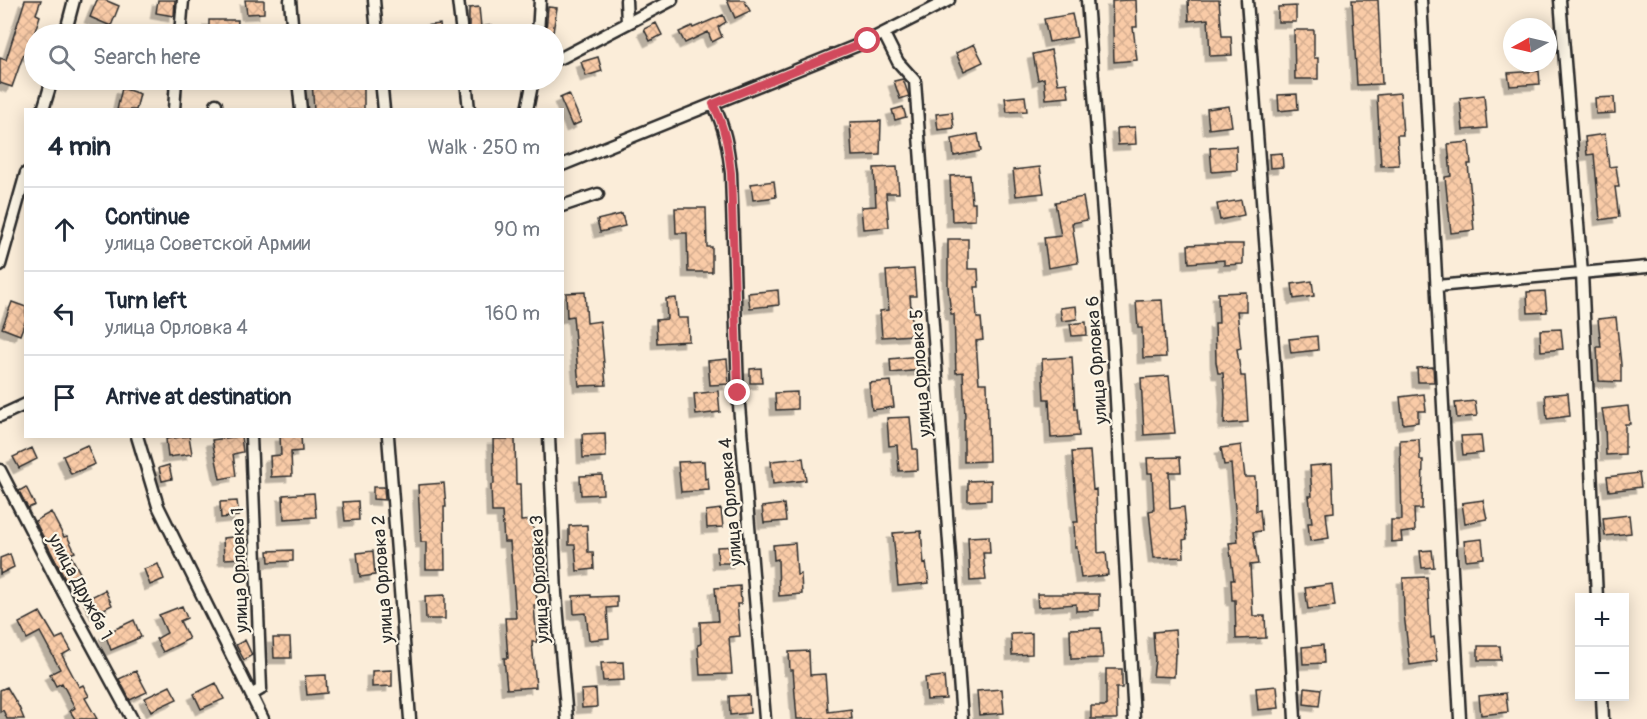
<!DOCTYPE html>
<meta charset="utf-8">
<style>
body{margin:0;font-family:Pangolin,sans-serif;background:#f2f2f3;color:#1f2937}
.controls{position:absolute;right:18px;bottom:18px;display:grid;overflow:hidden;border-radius:0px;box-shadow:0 3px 15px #0003}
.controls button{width:54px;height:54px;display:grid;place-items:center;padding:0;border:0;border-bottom:2px solid #e0e1e3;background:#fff;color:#1f2937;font:30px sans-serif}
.compass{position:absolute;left:1503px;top:18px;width:54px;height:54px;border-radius:50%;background:#fff;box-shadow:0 3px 15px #0003;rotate:262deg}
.stop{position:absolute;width:18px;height:18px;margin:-14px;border:4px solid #d1495b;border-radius:50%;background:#fff}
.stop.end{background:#d1495b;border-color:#fff;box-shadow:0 2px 6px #0008}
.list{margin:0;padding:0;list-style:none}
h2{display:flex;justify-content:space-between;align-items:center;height:78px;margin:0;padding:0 24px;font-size:26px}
h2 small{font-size:20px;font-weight:400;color:#747a83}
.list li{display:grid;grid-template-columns:39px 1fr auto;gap:18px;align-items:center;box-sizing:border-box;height:84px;padding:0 24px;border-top:2px solid #e0e1e3}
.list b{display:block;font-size:22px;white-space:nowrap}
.list p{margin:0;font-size:20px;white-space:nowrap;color:#747a83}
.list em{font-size:20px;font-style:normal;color:#747a83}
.icon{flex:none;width:33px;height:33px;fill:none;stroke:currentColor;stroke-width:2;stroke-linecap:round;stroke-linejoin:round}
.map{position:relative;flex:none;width:1647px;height:719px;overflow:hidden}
.search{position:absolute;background:#fff;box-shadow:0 3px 15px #0003;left:24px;top:24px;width:540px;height:66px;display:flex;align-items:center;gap:15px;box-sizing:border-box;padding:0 21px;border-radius:33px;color:#747a83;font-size:22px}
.panel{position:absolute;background:#fff;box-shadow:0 3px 15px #0003;left:24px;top:108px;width:540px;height:330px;border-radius:0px}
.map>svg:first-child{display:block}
.building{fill:url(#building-cross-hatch);stroke:#2b2b2b;stroke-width:1.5;filter:url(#shadow)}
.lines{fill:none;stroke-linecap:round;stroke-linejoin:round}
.minor-casing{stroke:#2b2b2b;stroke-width:15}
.minor{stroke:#fcf5e5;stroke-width:10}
.route{stroke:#d1495b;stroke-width:8}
.labels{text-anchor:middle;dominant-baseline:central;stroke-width:4.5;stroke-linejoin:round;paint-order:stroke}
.street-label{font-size:18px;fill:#2b2b2b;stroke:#fcf5e5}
</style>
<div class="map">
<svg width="1647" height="719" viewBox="0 0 1647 719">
<defs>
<pattern id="building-cross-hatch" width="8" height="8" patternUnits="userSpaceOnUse" patternTransform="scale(1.5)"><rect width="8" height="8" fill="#f9cba7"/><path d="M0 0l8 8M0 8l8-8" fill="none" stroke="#d6ae90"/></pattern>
<filter id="shadow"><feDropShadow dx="-5.5" dy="5.5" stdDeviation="0" flood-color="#0004"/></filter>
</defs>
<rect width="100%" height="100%" fill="#fbedd9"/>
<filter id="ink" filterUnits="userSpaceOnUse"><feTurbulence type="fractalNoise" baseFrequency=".0167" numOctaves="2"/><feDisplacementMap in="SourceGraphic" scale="12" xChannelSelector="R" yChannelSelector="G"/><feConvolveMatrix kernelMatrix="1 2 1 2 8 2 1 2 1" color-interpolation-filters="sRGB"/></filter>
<g filter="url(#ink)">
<path class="building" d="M25 0H41L36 14 40 16 34 34V57L24 53 12 87 0 83V58L6 60Z
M97 0H105L119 6 111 26 90 17Z
M158 0H175L174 16 156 13Z
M245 0H264V13L247 14Z
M727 0H744L750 11 735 18Z
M1129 0H1136L1137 27H1133L1137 60 1114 62 1112 1Z
M1188 0H1219L1222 36H1231L1232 55 1210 56 1208 19 1189 21Z
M1352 0H1378L1382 84 1357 85Z
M1296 6V22H1278V7Z
M479 7 481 27 492 25 494 34H469V8Z
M548 7 557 8 553 32 546 31Z
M1072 14 1077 37 1049 42 1044 19Z
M723 15 726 22 718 27 722 37 712 42 708 32 685 43 679 32 692 26 693 28Z
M209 20H238L237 34H209Z
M656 23 662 35 650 41 644 29Z
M440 24 441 34H425L424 26Z
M1294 30H1314V58H1318V79H1295Z
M974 44 983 62 964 71 956 53Z
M1051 50 1058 84 1067 83 1069 97 1046 99 1044 78 1038 80 1033 54Z
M598 57 602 71 586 76 581 62Z
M1539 71 1540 84 1510 86 1508 73Z
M903 79 909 96 900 99 894 81Z
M312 80H331V87H364V110H314Z
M122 88 140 94 136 110H117Z
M1400 93 1403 135H1397L1399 165 1381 166 1377 95Z
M569 94 581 122 572 126 560 98Z
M1297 94 1298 109 1279 111 1278 95Z
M1484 95 1487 128 1463 130 1460 98Z
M1025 96 1027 111 1007 112 1005 98Z
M1614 97 1615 113 1596 114 1595 98Z
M1229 106 1232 126 1209 129 1207 109Z
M903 107 906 117 895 120 892 110Z
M952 112 954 128 938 130 936 114Z
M881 121 880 155 852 156 850 122Z
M1135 127 1136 144 1118 145 1117 128Z
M978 134 981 151 954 156 952 139Z
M1605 134 1609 167 1616 166 1619 187H1615L1619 217 1600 220 1594 154 1587 155 1585 137Z
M1469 142 1471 164H1468L1474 230 1451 233 1445 177 1451 176 1448 144Z
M1236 146 1237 170 1212 172 1210 148Z
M1282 153 1283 167 1270 168 1269 154Z
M897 167 899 193H886L889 227 863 229 861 207 876 206 874 168Z
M1040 167 1044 193 1016 196 1013 170Z
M970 175 972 203H975V220L952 221 950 176Z
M774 181 776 197 753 200 751 184Z
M1083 197 1087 220 1072 223 1078 263 1048 268 1044 238 1061 236 1055 202Z
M1241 200 1244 215 1220 220 1217 204Z
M675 208H706L707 247H712V272H688L687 233H676Z
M622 214 625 226 600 232 597 220Z
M948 239H968V269H978L979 287H975L977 318H981L983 340 976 341 979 383H987L989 461 964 462V419L965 418 963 372 956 373 954 314H951L948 288Z
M1207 244H1243V264L1224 265V260L1189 263 1188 245Z
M914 269 916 296H910L913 335 882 337 880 311 889 310 886 271Z
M1312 281 1314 296 1294 299 1292 284Z
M778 290 779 305 750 308 748 293Z
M1545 291 1547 312 1528 313 1527 292Z
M585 292 587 323 600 321 606 385 579 386 573 316 567 317 566 293Z
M1246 292V311H1237L1241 348 1237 349 1241 376H1245L1248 422 1224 424 1225 397 1223 373H1218L1216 362 1215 323H1219L1218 293Z
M676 298 678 318H688L689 341 657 343 656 320 667 319 666 299Z
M1162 300 1166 357 1143 358 1142 328H1138L1136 301Z
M12 302 26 307V319L20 335 2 328Z
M1076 306 1077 319 1062 321 1060 308Z
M1616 317 1621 365V382L1599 381 1597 347H1601L1598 319Z
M1086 322 1087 335 1072 336 1070 324Z
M1561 329 1563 349 1541 351 1540 330Z
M1317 336 1318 350 1291 353 1289 339Z
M919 356 921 370 891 373 890 359Z
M1072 357 1075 409H1077L1079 436 1051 438 1049 399H1044L1042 359Z
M727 359 729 384 710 385 708 361Z
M1433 367 1434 382H1418L1417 368Z
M761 368 762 383H750V369Z
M1169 376 1175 433 1144 435 1141 378Z
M891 381 894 407 872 410 869 383Z
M718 391 720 412 696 415 694 394Z
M797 392V409L776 410 775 393Z
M1568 393 1570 416 1547 419 1545 395Z
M1424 394 1426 411H1418V422L1403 424 1400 397Z
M1475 401 1477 416 1457 418 1455 403Z
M1628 406 1630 424H1625V454L1606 455 1605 426 1602 409Z
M910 417 913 449H917L918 470 899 471 897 445 889 446 887 418Z
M605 433 606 457 583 458 582 434Z
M1481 435 1483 453 1463 455 1461 436Z
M189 436 192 454 168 457 166 439Z
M241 436 243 452 233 454 236 476 220 479 212 440Z
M280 436H301L302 451 291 452 292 476 271 477 270 456 281 455Z
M493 439H515L516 484H520L521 521 533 520 537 605H534L537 642H532L536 687 507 689 504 658H508L505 618H516L510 542H504L502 512H492L491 485 494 484Z
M1419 439 1420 460H1423L1422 509H1414L1415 531 1401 533 1402 541 1391 542V520H1402L1400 440Z
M87 445 95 464 71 474 63 456Z
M1241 445 1245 477H1255L1256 511 1260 510 1262 531 1253 532 1258 564 1250 565 1253 616H1265L1266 638 1236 639 1235 600H1232L1231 580H1234L1229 543 1238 542 1231 464 1224 465 1221 448Z
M32 448 37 459 19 468 13 457Z
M1090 451 1093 490 1096 489 1098 553 1106 552 1108 575 1081 578 1077 547H1075L1074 522H1078L1072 452Z
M1180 457 1181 472H1169L1170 509 1184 507 1187 539 1183 540 1184 557 1154 558 1149 511 1154 510 1152 473H1148L1147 458Z
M803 458 806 480 773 484 771 461Z
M704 461 705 479 708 478 709 490 681 492 678 462Z
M1332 464 1334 512 1326 513 1329 538 1310 541 1308 523H1312L1309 496H1312L1310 466Z
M169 465 172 479 162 481 159 468Z
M1639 473 1641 487 1609 491 1607 477Z
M602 475 603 494 581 495 580 476Z
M991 480V500L968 501V481Z
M444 483 446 507H444L445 569H426V542H421L418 485Z
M26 487 35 505 28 508 19 491Z
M373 487H384L385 500 373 499Z
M314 493 316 517 284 519 283 495Z
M1483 500 1487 519 1465 523 1462 503Z
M237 501 239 516 221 518 220 502Z
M358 501 359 520 345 521 343 502Z
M784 504 786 521 764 523 762 507Z
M721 509 723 527 707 528 706 511Z
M51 512 64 537 67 536 75 552 70 554 80 573 66 581 35 521Z
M1629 515 1631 533 1605 536 1603 518Z
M587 525 588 552H593L594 569 577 571 575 545H569V526Z
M921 531 924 564 926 563 929 583 898 586 893 533Z
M243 536 244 558 224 559 223 538Z
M989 536 990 553H983L986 580 970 581 968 537Z
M1482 539 1484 558 1466 560 1464 541Z
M795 543 797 575 801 574 802 594 779 596 778 559 774 560 773 545Z
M738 546V563H718L717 547Z
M293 550V561L269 562 268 551Z
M1432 550 1434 567 1422 568 1420 551Z
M373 551 375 575 360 577 357 553Z
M10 554 14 567 0 574V558Z
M158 564 164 579 150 585 144 569Z
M1427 577 1431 638 1434 637 1437 661 1410 665 1404 614 1403 578Z
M1332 584 1335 606 1308 609 1305 588Z
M740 586 741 604H737L740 636 729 637 732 674 700 675 698 645 701 644 700 622 718 621 715 588Z
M105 590 112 605 96 613 89 598Z
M1037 594H1099V610L1076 611V604L1038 607Z
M445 595V619H426L425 596Z
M591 595V597L617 596V607L607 608 609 638 589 640 586 613 574 614 573 596Z
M182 606 187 618 180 621 189 639 163 652 156 639 167 633 159 615Z
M40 612 56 639 63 636 71 650 62 655 79 687 83 685 89 696 85 698 97 719H75L70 711 75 708 62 683 56 686 50 674 60 669 40 632 27 639 19 623Z
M134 620 141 637 111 650 105 634Z
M1101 628 1103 658 1071 659 1070 629Z
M1175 630 1177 653 1175 654 1174 677 1153 676 1155 660 1153 632Z
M1032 633V654L1012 655 1011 634Z
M273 638H290L291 658H274Z
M245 640 252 655 244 660 236 645Z
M1323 645 1324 663 1303 664 1302 647Z
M1478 646H1500L1501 660H1478Z
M809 651 810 675 825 674 828 712 851 709 852 719H797L793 670H790L789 652Z
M623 662 624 680 603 681 601 663Z
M1106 669H1122V688H1116L1117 719H1091V706H1106Z
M392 670V686L372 687V671Z
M136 671 147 692 130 700 119 679Z
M326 675 327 693 307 695 305 676Z
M944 676 946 699 927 700 925 678Z
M216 683 224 699 201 709 194 694Z
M170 686 177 699 151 711 145 698Z
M1277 686 1279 708 1258 710 1256 688Z
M7 687 19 707 24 719H7L3 710 0 712V690Z
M1305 687 1321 689 1319 706 1304 704Z
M596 689 597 707 582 708 581 690Z
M1002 689 1004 713 979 715 977 691Z
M1506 693 1508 712 1481 715 1479 696Z
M749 695 750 713 730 715 729 696Z"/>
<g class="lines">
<g class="minor-casing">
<path id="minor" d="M290 0 293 34
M374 0 377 34
M458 0 462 34
M626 0 627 23
M1087 0 1113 347 1134 719
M1247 0 1275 373 1295 719
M1421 0 1460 719
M1560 0 1582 273 1597 598
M65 34 74 0
M180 34 183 0
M538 34 540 0
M884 34 898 62 915 81 962 719
M554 60 563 57 672 0
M298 80 301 110
M381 80 384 110
M466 80 469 110
M216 104V110
M713 104C725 127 728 147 731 173L738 393 765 719
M43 110 52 80
M174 110 176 80
M527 110 533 80
M562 165 868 41 949 0
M562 206 598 194
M0 265 26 173
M1437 286 1647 267
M0 416 26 404
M137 436 158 506 263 719
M388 436 410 719
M549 436 556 594 567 719
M0 470 55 577 132 719
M251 695 261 689 251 436
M1602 696 1603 719"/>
</g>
<use href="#minor" class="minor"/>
</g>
</g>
<g class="lines" filter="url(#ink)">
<path class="route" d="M738 393 731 173C728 147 725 127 713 104L868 41"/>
</g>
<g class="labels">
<g class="street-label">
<text transform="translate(1097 360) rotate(-94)">улица Орловка 6</text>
<text transform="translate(921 373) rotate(-94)">улица Орловка 5</text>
<text transform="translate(731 502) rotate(-95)">улица Орловка 4</text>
<text transform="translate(240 570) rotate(-92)">улица Орловка 1</text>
<text transform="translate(383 579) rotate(-94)">улица Орловка 2</text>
<text transform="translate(540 579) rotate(-93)">улица Орловка 3</text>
<text transform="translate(80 587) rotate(62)">улица Дружба 1</text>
</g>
</g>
</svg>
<div class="controls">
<button>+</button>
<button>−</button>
</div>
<svg class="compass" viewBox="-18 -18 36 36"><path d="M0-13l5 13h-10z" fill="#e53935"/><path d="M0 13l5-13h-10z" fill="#747a83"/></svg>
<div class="stop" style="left:868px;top:41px"></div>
<div class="stop end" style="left:738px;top:393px"></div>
<div class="search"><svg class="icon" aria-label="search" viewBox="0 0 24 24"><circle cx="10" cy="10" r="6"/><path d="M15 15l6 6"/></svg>Search here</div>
<section class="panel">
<h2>4 min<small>Walk · 250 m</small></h2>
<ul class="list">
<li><svg class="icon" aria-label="ahead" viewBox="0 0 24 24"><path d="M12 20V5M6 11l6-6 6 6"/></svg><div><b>Continue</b><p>улица Советской Армии</p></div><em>90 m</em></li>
<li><svg class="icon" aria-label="left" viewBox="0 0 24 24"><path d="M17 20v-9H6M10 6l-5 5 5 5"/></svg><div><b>Turn left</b><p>улица Орловка 4</p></div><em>160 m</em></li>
<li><svg class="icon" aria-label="arrive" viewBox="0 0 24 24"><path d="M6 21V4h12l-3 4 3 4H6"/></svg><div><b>Arrive at destination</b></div></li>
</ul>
</section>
</div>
